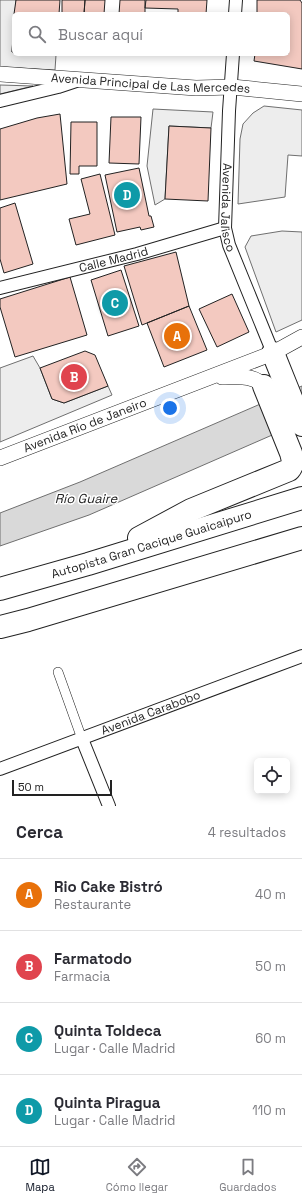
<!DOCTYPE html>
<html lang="es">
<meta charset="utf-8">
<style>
body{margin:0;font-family:"Space Grotesk",sans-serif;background:#f7f7f7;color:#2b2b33}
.controls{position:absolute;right:12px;bottom:12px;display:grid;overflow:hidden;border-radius:6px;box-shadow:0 2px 10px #0003}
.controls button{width:36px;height:36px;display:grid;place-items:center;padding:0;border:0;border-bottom:1px solid #e1e1e2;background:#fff;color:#2b2b33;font:20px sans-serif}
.scale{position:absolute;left:12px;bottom:10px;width:100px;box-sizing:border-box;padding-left:4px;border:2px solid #222;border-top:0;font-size:11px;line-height:14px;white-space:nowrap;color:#222;-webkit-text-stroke:3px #fff;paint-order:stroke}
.you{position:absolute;left:170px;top:408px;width:14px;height:14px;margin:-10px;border:3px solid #fff;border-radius:50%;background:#1a73e8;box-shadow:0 0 0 6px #1a73e833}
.badge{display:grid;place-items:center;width:26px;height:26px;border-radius:50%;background:#111827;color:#fff;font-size:13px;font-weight:700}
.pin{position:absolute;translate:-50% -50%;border:2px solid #fff;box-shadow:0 1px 4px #0006}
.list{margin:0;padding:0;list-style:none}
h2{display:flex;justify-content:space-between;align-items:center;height:52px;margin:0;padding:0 16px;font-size:17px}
h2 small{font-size:13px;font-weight:400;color:#7c7c81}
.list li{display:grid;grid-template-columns:26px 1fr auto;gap:12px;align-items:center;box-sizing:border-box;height:72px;padding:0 16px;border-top:1px solid #e1e1e2}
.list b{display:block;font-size:15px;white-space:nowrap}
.list p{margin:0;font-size:13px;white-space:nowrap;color:#7c7c81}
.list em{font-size:13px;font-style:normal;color:#7c7c81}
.icon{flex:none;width:22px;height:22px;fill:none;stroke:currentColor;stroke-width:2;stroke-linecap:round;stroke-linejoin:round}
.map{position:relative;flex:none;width:302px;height:806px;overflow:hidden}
.search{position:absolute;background:#fff;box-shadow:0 2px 10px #0003;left:12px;right:12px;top:12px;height:44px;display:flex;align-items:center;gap:10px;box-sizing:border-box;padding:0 14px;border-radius:6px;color:#7c7c81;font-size:15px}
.sheet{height:340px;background:#fff}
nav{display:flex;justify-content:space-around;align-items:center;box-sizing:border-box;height:56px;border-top:1px solid #e1e1e2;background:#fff;font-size:11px;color:#7c7c81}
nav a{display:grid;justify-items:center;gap:2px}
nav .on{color:#111827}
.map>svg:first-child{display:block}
.green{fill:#eee;stroke:#6f6f6f}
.parking{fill:#ededed;stroke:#6f6f6f}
.water{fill:#d9d9d9;stroke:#6f6f6f}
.building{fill:#f3c9c0;stroke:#222}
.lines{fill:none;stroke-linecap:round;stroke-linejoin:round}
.pedestrian-casing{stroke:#222;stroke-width:10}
.minor-casing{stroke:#222;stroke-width:14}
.tertiary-casing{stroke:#222;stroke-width:16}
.motorway-casing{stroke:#222;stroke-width:24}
.pedestrian{stroke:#fff;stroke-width:9}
.minor{stroke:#fff;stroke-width:12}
.tertiary{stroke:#fff;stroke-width:15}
.motorway{stroke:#fff;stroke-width:22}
.labels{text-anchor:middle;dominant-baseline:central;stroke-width:3;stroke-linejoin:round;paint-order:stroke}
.street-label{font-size:12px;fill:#222;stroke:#fff}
.water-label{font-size:13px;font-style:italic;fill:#222;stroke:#fff}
</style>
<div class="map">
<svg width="302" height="806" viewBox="0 0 302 806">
<rect width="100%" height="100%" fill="#fff"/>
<path class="green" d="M0 85 33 86 0 94Z"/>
<path class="parking" d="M0 0H16L12 52H14V54L56 55 55 70 0 67Z
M264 106 302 110V156L288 155 285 197 238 204 240 139 243 124 253 113Z
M153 109 213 112 211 128 169 126 165 199 155 205 147 166Z
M282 231 302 232V320L276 332 245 247 251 236Z
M33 356 40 368 52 399 64 403 108 386 112 395 0 442V368Z"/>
<path class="water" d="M302 386V422L89 515 0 546V513L80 482Z"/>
<path class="building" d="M16 0H60L59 14H14Z
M62 0H85L84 14H62Z
M85 0H105L104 14H84Z
M120 0H145V14H119Z
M146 0H207L206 14H178V9L145 8Z
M257 0H300L302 3V69L254 61 255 54H288V14H257Z
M14 20V52H12Z
M60 114 67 184 0 200V129L37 118Z
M111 117H141L139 164 109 163Z
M71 122H97V166H79V174H70Z
M169 126 211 128 208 201 165 199Z
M139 168 149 216H151L154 227 141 230 140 227 117 232 105 175Z
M100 174 115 235 76 245 69 219 90 214 81 179Z
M15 203 33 264 4 273 0 259V208Z
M176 252 189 306 142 325 124 266Z
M121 270 139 326 108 336 91 280Z
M70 277 87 335 15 357 0 307V299Z
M232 294 249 332 217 347 199 309Z
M189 306 207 350 164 367 147 323Z
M85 351 95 355 108 386 64 403 52 399 40 368Z"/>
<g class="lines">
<g class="pedestrian-casing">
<path id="pedestrian" d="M58 672 82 739"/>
</g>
<g class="minor-casing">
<g id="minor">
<path d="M235 14 236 0"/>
<path id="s1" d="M233 54 229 111 225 228 229 245 273 353"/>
<path d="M0 101 58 87 76 81"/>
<path id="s2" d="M0 288 137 254 225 228"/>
<path d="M82 739 109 806"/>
<path id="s3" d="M0 769 302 656"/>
</g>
</g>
<g class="tertiary-casing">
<g id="tertiary">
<path id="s4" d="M0 74 196 88 232 87 302 94"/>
<path d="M222 377C238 377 252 374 264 386"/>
<path id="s5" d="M0 458 273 353 302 337"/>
</g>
</g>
<g class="motorway-casing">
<g id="motorway">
<path d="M273 353 302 425"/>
<path d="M139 538 191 510 289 470C294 464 293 460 291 453L264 386"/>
<path id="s6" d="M0 589 88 564 302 498"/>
<path d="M0 627 28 620 302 538"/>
</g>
</g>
<use href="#pedestrian" class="pedestrian"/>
<use href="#minor" class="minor"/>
<use href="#tertiary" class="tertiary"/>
<use href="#motorway" class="motorway"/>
</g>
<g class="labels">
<g class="street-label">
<text stroke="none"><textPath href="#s4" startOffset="151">Avenida Principal de Las Mercedes</textPath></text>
<text stroke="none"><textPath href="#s1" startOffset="154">Avenida Jalisco</textPath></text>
<text stroke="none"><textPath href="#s2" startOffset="117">Calle Madrid</textPath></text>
<text stroke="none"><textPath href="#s5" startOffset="91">Avenida Río de Janeiro</textPath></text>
<text stroke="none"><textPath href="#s6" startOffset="158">Autopista Gran Cacique Guaicaipuro</textPath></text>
<text stroke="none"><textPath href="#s3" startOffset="161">Avenida Carabobo</textPath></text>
</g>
<g class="water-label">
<text x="86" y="498">Río Guaire</text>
</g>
</g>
</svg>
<div class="controls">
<button><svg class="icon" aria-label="locate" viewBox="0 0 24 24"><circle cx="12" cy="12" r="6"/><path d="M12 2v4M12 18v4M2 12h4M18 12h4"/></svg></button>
</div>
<div class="scale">50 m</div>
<div class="you"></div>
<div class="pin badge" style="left:177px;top:336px;background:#e8710a">A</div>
<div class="pin badge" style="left:74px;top:377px;background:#e0444e">B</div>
<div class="pin badge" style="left:115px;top:303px;background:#0f9aa8">C</div>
<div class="pin badge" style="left:127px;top:195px;background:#0f9aa8">D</div>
<div class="search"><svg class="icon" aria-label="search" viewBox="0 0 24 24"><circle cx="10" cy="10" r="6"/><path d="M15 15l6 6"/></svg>Buscar aquí</div>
</div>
<section class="sheet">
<h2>Cerca<small>4 resultados</small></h2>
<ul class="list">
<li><span class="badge" style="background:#e8710a">A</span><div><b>Rio Cake Bistró</b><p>Restaurante</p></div><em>40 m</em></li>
<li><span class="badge" style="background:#e0444e">B</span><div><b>Farmatodo</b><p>Farmacia</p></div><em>50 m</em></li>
<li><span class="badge" style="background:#0f9aa8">C</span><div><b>Quinta Toldeca</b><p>Lugar · Calle Madrid</p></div><em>60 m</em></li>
<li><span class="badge" style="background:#0f9aa8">D</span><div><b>Quinta Piragua</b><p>Lugar · Calle Madrid</p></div><em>110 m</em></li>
</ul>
</section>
<nav>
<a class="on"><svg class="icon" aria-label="map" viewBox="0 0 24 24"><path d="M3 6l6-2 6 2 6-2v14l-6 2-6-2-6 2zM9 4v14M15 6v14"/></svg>Mapa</a>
<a><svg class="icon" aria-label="directions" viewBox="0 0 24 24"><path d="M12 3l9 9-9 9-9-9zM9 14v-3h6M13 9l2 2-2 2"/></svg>Cómo llegar</a>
<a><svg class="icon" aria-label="saved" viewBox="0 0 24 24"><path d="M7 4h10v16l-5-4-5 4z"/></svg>Guardados</a>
</nav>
